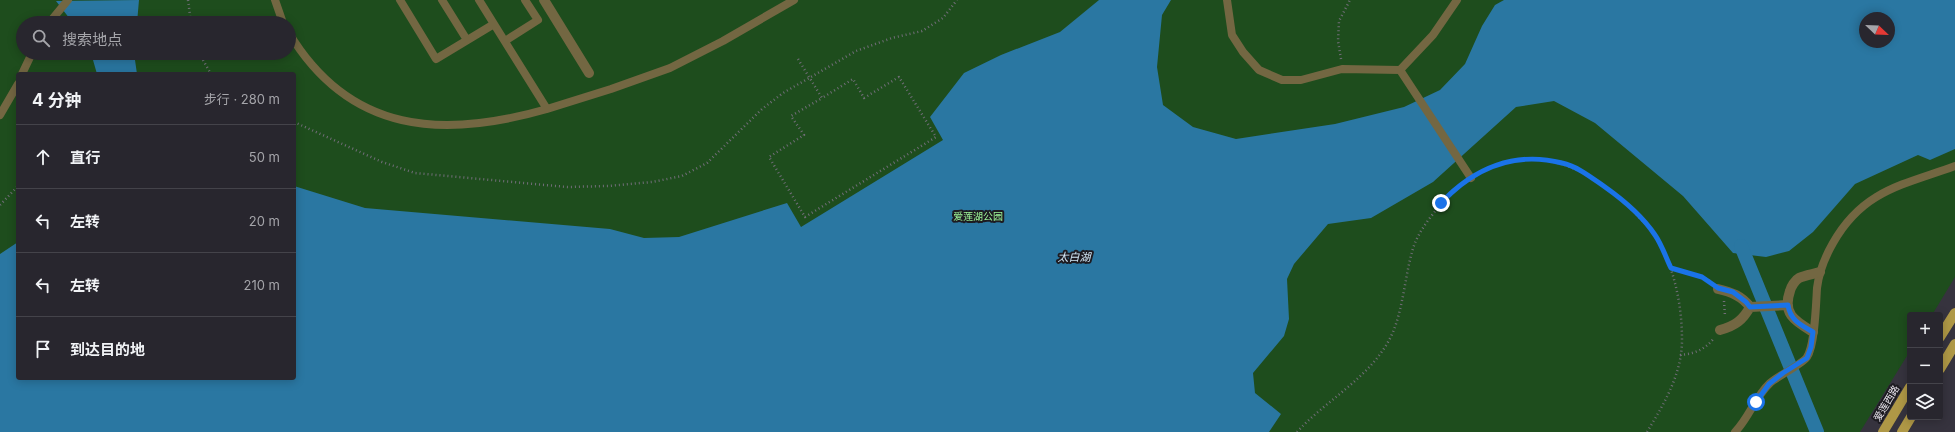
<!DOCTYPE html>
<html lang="zh">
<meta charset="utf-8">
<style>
body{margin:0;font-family:Inter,"Noto Sans SC",sans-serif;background:#302e36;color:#f1f3f6}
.controls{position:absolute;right:12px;bottom:12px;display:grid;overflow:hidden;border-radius:4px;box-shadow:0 2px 10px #0003}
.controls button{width:36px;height:36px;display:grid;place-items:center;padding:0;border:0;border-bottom:1px solid #44434a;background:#28262e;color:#f1f3f6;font:20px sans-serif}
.compass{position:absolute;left:1859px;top:12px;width:36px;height:36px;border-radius:50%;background:#28262e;box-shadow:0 2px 10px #0003;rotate:113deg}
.stop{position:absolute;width:12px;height:12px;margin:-9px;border:3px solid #1a73e8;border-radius:50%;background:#fff}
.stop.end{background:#1a73e8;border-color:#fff;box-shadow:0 1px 4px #0008}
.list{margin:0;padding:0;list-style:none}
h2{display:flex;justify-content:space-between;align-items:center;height:52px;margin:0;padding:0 16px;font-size:17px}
h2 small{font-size:13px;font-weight:400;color:#a5a5aa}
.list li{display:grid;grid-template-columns:26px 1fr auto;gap:12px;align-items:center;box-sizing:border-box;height:64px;padding:0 16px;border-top:1px solid #44434a}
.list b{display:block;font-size:15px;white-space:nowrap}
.list em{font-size:13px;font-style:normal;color:#a5a5aa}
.icon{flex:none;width:22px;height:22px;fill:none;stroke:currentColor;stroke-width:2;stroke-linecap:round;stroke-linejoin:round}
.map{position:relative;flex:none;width:1955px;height:432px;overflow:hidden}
.search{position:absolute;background:#28262e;box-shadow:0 2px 10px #0003;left:16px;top:16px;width:280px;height:44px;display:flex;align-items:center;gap:10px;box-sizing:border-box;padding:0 14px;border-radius:22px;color:#a5a5aa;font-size:15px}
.panel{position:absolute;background:#28262e;box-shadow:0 2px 10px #0003;left:16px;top:72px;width:280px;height:308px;border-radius:4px}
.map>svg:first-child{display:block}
.green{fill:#1e4d1d;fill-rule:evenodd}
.water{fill:#2a77a2;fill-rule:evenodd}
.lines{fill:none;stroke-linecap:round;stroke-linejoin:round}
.canal{stroke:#2a77a2;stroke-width:14}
.path{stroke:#716e78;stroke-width:2.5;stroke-dasharray:1 3;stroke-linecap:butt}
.lane{stroke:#736742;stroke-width:8}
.street{stroke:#736742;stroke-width:10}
.primary{stroke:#af9846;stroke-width:10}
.route{stroke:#1a73e8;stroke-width:5}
.labels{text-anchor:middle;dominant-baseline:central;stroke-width:4;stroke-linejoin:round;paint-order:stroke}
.park-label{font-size:10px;fill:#9ef899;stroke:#1d1b21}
.street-label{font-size:10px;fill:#e8e5ed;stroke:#1d1b21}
.water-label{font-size:11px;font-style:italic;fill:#d2e8f7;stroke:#1d1b21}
</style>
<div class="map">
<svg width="1955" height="432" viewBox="0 0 1955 432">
<rect width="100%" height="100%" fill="#36333e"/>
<path class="green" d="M0 0H1955V277L1932 315H1910V351L1860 432H0ZM1865 18H1889V42H1865ZM23 23H289V53H23ZM18 74H294V378H18Z"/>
<path class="water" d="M139 0 137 23H73L56 1Z
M1099 0H1171L1162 15 1157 67 1163 105 1193 127 1236 139 1335 124 1404 107 1440 90 1465 64 1482 26 1495 5 1504 0H1955V149L1930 160 1918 155 1855 184 1813 232 1789 251 1766 257 1733 253 1683 196 1595 123 1554 101 1516 107 1433 182 1371 218 1328 224 1294 264 1287 279 1289 319 1284 336 1253 373 1255 393 1281 414 1269 432H0V254L18 242V378H294V186L365 208 610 229 644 238 679 237 787 203 801 227 943 140 930 117 964 73 1001 55 1060 32ZM1865 18H1889V42H1865Z
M91 53H134L137 74H97Z"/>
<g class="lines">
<path class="canal" d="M1741 246 1817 432"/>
<path class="path" d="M188 0 191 23
M199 53 211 74
M798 59 822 98 853 79 864 98 899 77 936 137 805 217 769 157 804 135 791 116 822 98
M1341 59 1338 41 1339 21 1350 0
M294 122 382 162 415 173 567 187 608 186 652 182 682 176 707 163 762 109 783 93 856 51 892 38 922 31 943 18 957 0
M1480 173C1536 140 1595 170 1636 214 1642 221 1651 228 1656 236 1674 267 1682 304 1682 340 1682 374 1664 404 1647 432
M0 205 18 186
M1671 268 1702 277 1710 281
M1724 301 1725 316
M1680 355C1694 354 1706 349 1714 338
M1297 432C1328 398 1374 376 1393 332 1403 308 1405 277 1412 252 1416 236 1426 223 1436 210 1443 200 1452 189 1464 183"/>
<path class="lane" d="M275 0 283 23
M400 0 436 59 494 24
M442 0 467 40
M479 0 547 109 611 89 670 68 723 41 794 0
M1227 0 1232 35 1243 52 1259 70 1282 80H1301L1342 69 1400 70 1433 35 1457 0
M49 23 68 0
M289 33C350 134 443 139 547 109
M505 41 538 20 525 0
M1400 70 1471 178
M22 74 32 53
M0 115 18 84
M1735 432C1749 418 1755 397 1770 383 1778 376 1804 363 1807 357 1815 345 1816 304 1817 288 1819 272 1825 257 1833 243 1863 190 1903 185 1955 166"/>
<path class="street" d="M544 0 589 73
M1718 289C1731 292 1742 296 1750 307
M1750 307 1788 305
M1720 330C1735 326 1743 320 1750 307
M1813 332C1795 321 1782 314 1790 291 1791 287 1795 280 1799 278 1805 275 1814 274 1820 272"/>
<path class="primary" d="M1940 337 1955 313
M1940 369 1955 344
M1883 432 1910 387
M1902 432 1911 417"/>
</g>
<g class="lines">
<path class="route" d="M1441 203C1474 168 1515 151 1562 163 1577 166 1592 178 1605 187 1622 199 1643 217 1655 235 1662 245 1666 258 1671 268L1702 277 1718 288 1733 292 1746 302 1750 307 1788 305C1790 320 1801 325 1813 332L1811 347 1807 358 1783 373 1769 384 1756 402"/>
</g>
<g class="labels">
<g class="park-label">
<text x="978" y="216">爱莲湖公园</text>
</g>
<g class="street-label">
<text transform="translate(1886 403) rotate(-59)">爱莲西路</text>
</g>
<g class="water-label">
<text x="1074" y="257">太白湖</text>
</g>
</g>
</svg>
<div class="controls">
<button>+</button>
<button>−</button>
<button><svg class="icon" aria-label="layers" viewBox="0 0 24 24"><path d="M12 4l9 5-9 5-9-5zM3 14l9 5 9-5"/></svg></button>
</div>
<svg class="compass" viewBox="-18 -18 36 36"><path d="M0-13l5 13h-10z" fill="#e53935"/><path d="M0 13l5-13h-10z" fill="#a5a5aa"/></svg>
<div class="stop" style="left:1756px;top:402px"></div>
<div class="stop end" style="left:1441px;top:203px"></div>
<div class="search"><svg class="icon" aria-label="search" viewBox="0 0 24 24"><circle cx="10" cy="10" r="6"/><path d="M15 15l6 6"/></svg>搜索地点</div>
<section class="panel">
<h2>4 分钟<small>步行 · 280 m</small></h2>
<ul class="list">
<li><svg class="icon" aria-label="ahead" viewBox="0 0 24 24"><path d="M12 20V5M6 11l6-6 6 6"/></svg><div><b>直行</b></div><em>50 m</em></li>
<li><svg class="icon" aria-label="left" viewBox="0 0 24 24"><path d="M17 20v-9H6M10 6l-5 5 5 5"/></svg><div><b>左转</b></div><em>20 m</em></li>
<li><svg class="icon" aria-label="left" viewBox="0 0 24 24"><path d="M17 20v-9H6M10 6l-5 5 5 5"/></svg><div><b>左转</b></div><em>210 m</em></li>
<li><svg class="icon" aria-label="arrive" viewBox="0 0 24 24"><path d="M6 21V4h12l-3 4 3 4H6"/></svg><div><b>到达目的地</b></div></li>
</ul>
</section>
</div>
